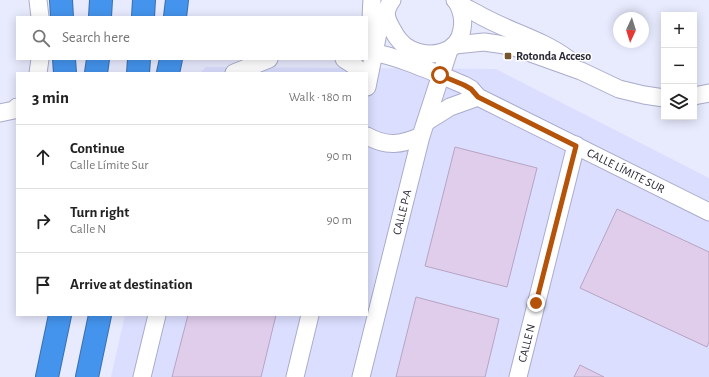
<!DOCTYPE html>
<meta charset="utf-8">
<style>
body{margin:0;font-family:"Alegreya Sans",sans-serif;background:#f2f2f2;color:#222}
.controls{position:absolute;right:12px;top:12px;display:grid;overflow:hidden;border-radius:0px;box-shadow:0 2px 10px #0003}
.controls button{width:36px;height:36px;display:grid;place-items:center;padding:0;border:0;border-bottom:1px solid #e0e0e0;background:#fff;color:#222;font:20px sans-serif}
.compass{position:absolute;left:613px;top:12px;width:36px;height:36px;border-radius:50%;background:#fff;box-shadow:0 2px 10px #0003;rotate:184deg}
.stop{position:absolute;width:12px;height:12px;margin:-9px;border:3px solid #b45309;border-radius:50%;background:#fff}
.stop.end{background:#b45309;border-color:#fff;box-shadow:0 1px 4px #0008}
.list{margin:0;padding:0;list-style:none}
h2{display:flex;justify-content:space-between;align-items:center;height:52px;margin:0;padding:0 16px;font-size:17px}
h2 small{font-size:13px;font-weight:400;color:#767676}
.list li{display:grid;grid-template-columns:26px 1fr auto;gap:12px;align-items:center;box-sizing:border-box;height:64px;padding:0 16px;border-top:1px solid #e0e0e0}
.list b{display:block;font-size:15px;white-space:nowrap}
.list p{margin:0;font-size:13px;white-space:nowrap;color:#767676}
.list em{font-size:13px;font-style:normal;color:#767676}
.icon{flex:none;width:22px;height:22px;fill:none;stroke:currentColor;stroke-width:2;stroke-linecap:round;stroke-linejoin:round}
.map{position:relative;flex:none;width:709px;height:377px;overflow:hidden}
.search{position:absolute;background:#fff;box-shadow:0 2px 10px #0003;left:16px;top:16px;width:352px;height:44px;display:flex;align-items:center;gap:10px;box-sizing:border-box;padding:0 14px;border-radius:0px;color:#767676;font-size:15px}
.panel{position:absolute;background:#fff;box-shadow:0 2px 10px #0003;left:16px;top:72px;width:352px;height:244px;border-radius:0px}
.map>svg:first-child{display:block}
.built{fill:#dcdeff}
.building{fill:#e0cdec;stroke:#b6a4c1}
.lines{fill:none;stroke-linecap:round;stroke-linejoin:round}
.minor-casing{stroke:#aaaccc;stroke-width:19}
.highway-casing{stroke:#3b6fad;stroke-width:24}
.minor{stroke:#fff;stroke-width:17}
.highway{stroke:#4494ed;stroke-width:22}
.route{stroke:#b45309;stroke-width:5}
.poi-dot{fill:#77552c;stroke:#fff;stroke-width:1.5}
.labels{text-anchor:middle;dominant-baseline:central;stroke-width:3;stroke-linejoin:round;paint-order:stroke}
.poi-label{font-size:12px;font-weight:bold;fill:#2a2a37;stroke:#fff;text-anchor:start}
.street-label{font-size:12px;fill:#2a2a37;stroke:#fff}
</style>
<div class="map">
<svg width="709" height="377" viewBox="0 0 709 377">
<rect width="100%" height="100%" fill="#e8eafe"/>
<path class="built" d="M206 67 496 69 709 178V377H111L125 315H367V73H200Z"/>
<path class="building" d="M455 147 537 168 507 287 425 266Z
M617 209 709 252V342L707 347 580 288Z
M416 297 499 319 485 377H396Z
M188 315H276L261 377H172Z
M580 365 604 377H574Z"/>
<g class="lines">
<g class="minor-casing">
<g id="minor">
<path d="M38 0 40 17"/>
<path d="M372 0C371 13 370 25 375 38"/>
<path d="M392 0C384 11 385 17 392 29 396 37 402 45 410 49 430 59 459 54 462 29 464 19 462 11 457 2"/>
<path d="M455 0C461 6 469 9 476 13 506 31 540 38 568 59"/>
<path d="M455 45 484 42 498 44 514 47 581 71 619 89 644 95 664 98"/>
<path id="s1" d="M367 51C401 57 433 72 464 85L471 89 478 97 709 212"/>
<path d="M344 59 355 66 361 73"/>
<path d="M38 73 40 59"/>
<path d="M234 73 269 59"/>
<path d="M367 87 379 28 386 13"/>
<path d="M694 96 709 93"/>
<path d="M0 113 14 110 17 107"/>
<path d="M426 122 450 107 478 97"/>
<path d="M367 136C387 147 401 145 421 136"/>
<path d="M142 377 157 315"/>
<path d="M295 377 310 315"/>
<path id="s2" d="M361 377 421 136 449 50"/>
<path id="s3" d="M518 377 576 145"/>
</g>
</g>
<g class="highway-casing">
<path id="highway" d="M61 0 62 17
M100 17 101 0
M143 17 144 0
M175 17 177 0
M64 59 65 73
M96 73 98 59
M138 73 139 59
M168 73 171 59
M47 377 60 315
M87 377 100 315"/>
</g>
<use href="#minor" class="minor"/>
<use href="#highway" class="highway"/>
</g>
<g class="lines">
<path class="route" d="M440 75 464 85 471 89 478 97 576 146 536 303"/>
</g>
<rect class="poi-dot" x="504" y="52" width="8" height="8" rx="2"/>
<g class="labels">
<g class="poi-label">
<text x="516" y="56">Rotonda Acceso</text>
</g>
<g class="street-label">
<text stroke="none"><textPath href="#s1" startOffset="287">CALLE LÍMITE SUR</textPath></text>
<text stroke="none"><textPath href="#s2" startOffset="170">CALLE P-A</textPath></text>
<text stroke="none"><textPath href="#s3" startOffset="35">CALLE N</textPath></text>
</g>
</g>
</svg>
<div class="controls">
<button>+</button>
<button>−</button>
<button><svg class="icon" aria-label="layers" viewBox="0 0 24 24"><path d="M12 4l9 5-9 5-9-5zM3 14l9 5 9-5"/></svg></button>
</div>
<svg class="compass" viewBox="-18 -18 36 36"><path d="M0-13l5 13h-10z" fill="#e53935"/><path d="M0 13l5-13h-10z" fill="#767676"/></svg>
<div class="stop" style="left:440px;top:75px"></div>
<div class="stop end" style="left:536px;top:303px"></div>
<div class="search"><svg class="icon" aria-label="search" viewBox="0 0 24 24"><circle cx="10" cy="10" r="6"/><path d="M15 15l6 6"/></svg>Search here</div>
<section class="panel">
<h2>3 min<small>Walk · 180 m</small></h2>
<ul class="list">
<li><svg class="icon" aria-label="ahead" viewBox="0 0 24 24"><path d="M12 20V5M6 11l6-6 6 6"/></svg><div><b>Continue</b><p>Calle Límite Sur</p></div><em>90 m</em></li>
<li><svg class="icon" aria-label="right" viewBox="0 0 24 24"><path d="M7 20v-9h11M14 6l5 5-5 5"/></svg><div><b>Turn right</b><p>Calle N</p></div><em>90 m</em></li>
<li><svg class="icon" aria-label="arrive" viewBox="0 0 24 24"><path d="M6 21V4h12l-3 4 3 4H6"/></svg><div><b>Arrive at destination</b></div></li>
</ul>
</section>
</div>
